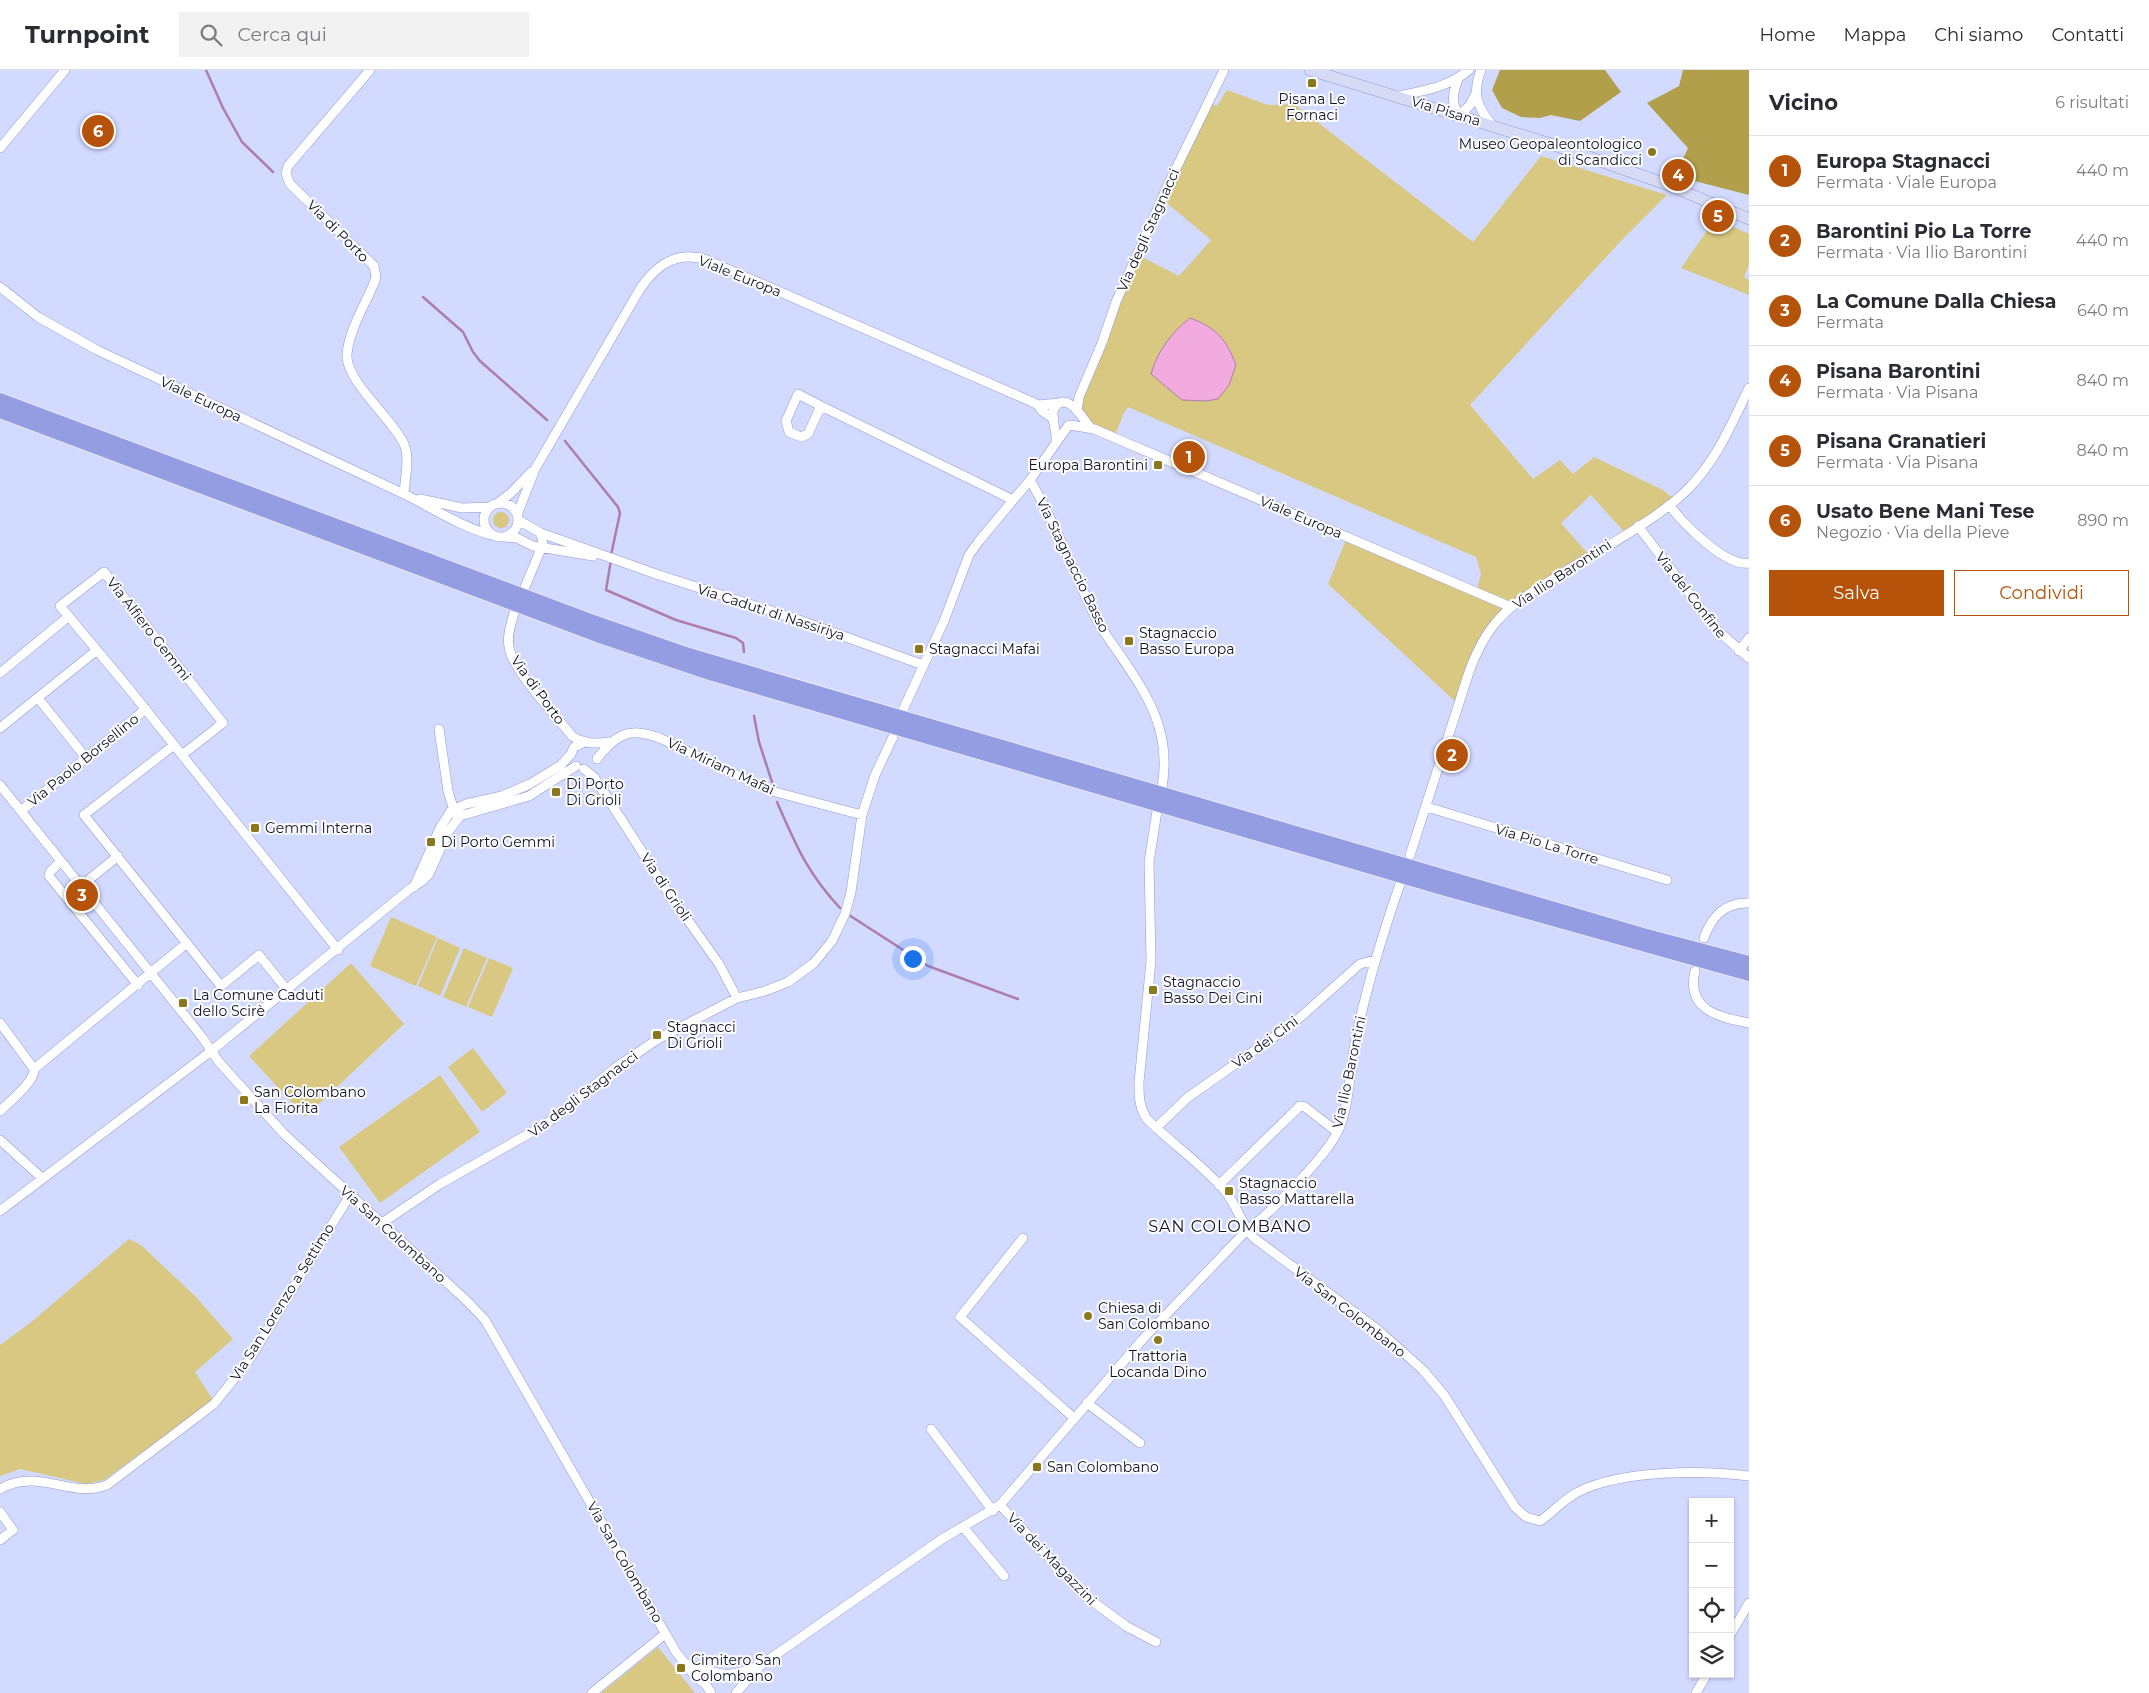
<!DOCTYPE html>
<html lang="it">
<meta charset="utf-8">
<style>
body{margin:0;font-family:Montserrat,sans-serif;background:#f2f2f3;color:#2b2b33}
.controls{position:absolute;right:15px;bottom:15px;display:grid;overflow:hidden;border-radius:0px;box-shadow:0 1px 4px #0004}
.controls button{width:45px;height:45px;display:grid;place-items:center;padding:0;border:0;border-bottom:1px solid #e1e1e2;background:#fff;color:#2b2b33;font:25px sans-serif}
.you{position:absolute;left:912px;top:888px;width:18px;height:18px;margin:-12px;border:4px solid #fff;border-radius:50%;background:#1a73e8;box-shadow:0 0 0 8px #1a73e833}
.badge{display:grid;place-items:center;width:32px;height:32px;border-radius:50%;background:#b45309;color:#fff;font-size:16px;font-weight:700}
.pin{position:absolute;translate:-50% -50%;border:2px solid #fff;box-shadow:0 1px 5px #0006}
.list{margin:0;padding:0;list-style:none}
h2{display:flex;justify-content:space-between;align-items:center;height:65px;margin:0;padding:0 20px;font-size:21px}
h2 small{font-size:16px;font-weight:400;color:#7c7c81}
.list li{display:grid;grid-template-columns:32px 1fr auto;gap:15px;align-items:center;box-sizing:border-box;height:70px;padding:0 20px;border-top:1px solid #e1e1e2}
.list b{display:block;font-size:19px;white-space:nowrap}
.list p{margin:0;font-size:16px;white-space:nowrap;color:#7c7c81}
.list em{font-size:16px;font-style:normal;color:#7c7c81}
.actions{display:flex;gap:10px;padding:15px 20px}
.actions a{flex:1;padding:11px 0;border:1px solid #b45309;border-radius:0px;text-align:center;font-size:18px;color:#b45309}
.actions .main{background:#b45309;color:#fff}
.icon{flex:none;width:28px;height:28px;fill:none;stroke:currentColor;stroke-width:2;stroke-linecap:round;stroke-linejoin:round}
.map{position:relative;flex:none;width:1749px;height:1623px;overflow:hidden}
header{display:flex;align-items:center;gap:30px;box-sizing:border-box;height:70px;padding:0 25px;background:#fff;border-bottom:1px solid #e1e1e2}
header strong{font-size:24px}
nav{display:flex;gap:28px;margin-inline-start:auto;font-size:18px}
.search{width:350px;height:45px;background:#f2f2f3;display:flex;align-items:center;gap:12px;box-sizing:border-box;padding:0 18px;border-radius:0px;color:#7c7c81;font-size:19px}
main{display:flex}
aside{flex:1;background:#fff}
.map>svg:first-child{display:block}
.green{fill:#d8c882}
.forest{fill:#b29f4b}
.water{fill:#f2abdf;stroke:#ae7da8}
.lines{fill:none;stroke-linecap:round;stroke-linejoin:round}
.stream{stroke:#ae7da8;stroke-width:2.5}
.minor-casing{stroke:#8f99d2;stroke-width:10}
.secondary-casing{stroke:#8f99d2;stroke-width:12}
.trunk-casing{stroke:#fff;stroke-width:15}
.minor{stroke:#fff;stroke-width:9}
.secondary{stroke:#d7daf4;stroke-width:11}
.trunk{stroke:#949ce2;stroke-width:14}
.poi-dot{fill:#8b781d;stroke:#fdfdfd;stroke-width:2}
.labels{text-anchor:middle;dominant-baseline:central;stroke-width:4;stroke-linejoin:round;paint-order:stroke}
.poi-label{font-size:14px;fill:#0f1126;stroke:#fdfdfd;text-anchor:start}
.street-label{font-size:14px;fill:#0f1126;stroke:#fdfdfd}
.quarter-label{font-size:16px;letter-spacing:1px;fill:#0f1126;stroke:#fdfdfd}
</style>
<header>
<strong>Turnpoint</strong>
<div class="search"><svg class="icon" aria-label="search" viewBox="0 0 24 24"><circle cx="10" cy="10" r="6"/><path d="M15 15l6 6"/></svg>Cerca qui</div>
<nav><a>Home</a><a>Mappa</a><a>Chi siamo</a><a>Contatti</a></nav>
</header>
<main>
<div class="map">
<svg width="1749" height="1623" viewBox="0 0 1749 1623">
<rect width="100%" height="100%" fill="#d3daff"/>
<path class="green" d="M1227 20 1268 35 1294 34 1473 172 1541 86 1667 125 1619 173 1470 335 1533 409 1560 390 1573 404 1594 387 1663 420 1676 430 1626 464 1591 425 1561 453 1590 486 1524 526 1488 563 1459 635 1328 514 1347 467 1476 522 1481 504 1476 487 1128 337 1123 345 1114 368 1091 358 1078 333 1138 185 1179 206 1211 170 1162 129 1209 33 1217 36Z
M1715 149 1749 164V195L1744 207 1749 210V225L1681 198Z
M493 450a8 8 0 1 1 16 0a8 8 0 1 1-16 0Z
M391 847 437 867 416 916 370 896Z
M438 868 460 878 440 926 418 916Z
M464 878 487 888 466 937 443 927Z
M489 888 513 898 492 947 468 937Z
M351 893 404 954 305 1047 249 986Z
M473 978 507 1023 482 1042 448 997Z
M440 1005 480 1062 380 1133 339 1077Z
M129 1169 141 1175 196 1227 233 1269 195 1302 213 1330 104 1410 86 1414 20 1399 0 1406V1275L30 1253Z
M658 1577 695 1623H601Z"/>
<path class="forest" d="M1500 0H1605L1621 22 1580 51 1551 45 1540 48 1521 47 1502 38 1492 20Z
M1683 0H1749V125L1675 106 1688 78 1647 33 1679 16Z"/>
<path class="water" d="M1190 248C1217 258 1226 269 1236 295L1229 315 1218 329 1206 331 1182 330 1151 304C1157 282 1172 262 1190 248Z"/>
<g class="lines">
<path class="stream" d="M206 0 223 38 242 72 273 102
M423 227 463 262 473 282 480 291 547 350
M565 371 618 437 620 443 611 485
M611 490 606 520 676 550 736 568 743 573 744 582
M754 646 759 672 772 712
M777 732C796 775 807 803 840 838
M849 845 928 896 1018 929"/>
<g class="minor-casing">
<path id="minor" d="M370 0 288 96 286 104 290 114 374 196 376 207 374 213C365 235 349 260 347 284 345 311 393 349 404 374 410 388 405 408 404 424
M1481 0C1472 23 1477 37 1492 55
M1458 9C1453 23 1450 34 1460 45L1470 35 1475 25
M1398 26C1424 21 1448 17 1469 0
M0 78 65 0
M0 217 38 247 97 280 404 424C433 438 459 456 491 465
M1038 335 1042 341 1054 349
M821 336 808 364 801 367 789 362 786 351 798 324 821 336 1013 430
M1077 341 1079 327 1102 273 1116 232 1169 113 1224 0
M1070 355 1094 359 1511 537
M1056 371C1057 361 1052 352 1053 343 1053 339 1056 335 1059 333 1072 327 1083 350 1091 358
M1030 410C1056 454 1074 504 1097 550 1102 560 1109 569 1116 579 1147 625 1172 659 1162 718
M420 429 462 438 489 437
M499 432 511 423 531 402
M484 450a17 17 0 1 1 34 0a17 17 0 1 1-34 0Z
M1669 435C1683 453 1725 497 1749 493
M517 445 535 399 640 219C656 195 677 180 707 190L1030 331 1038 335 1060 333
M518 450 541 463 656 504 799 550 923 595
M1638 456 1717 560 1749 588
M504 467 517 468 533 476 593 486
M525 517 543 474 541 463
M514 543C511 555 507 565 509 577 513 602 556 645 572 666 585 674 595 674 609 672
M1739 581 1749 568
M0 603 69 546
M38 628 86 688
M903 640 944 551 969 485 979 471 1030 410 1068 356
M0 658 97 580
M439 659 448 721 455 744
M174 675 84 745 221 916 259 885 287 920
M182 685 223 653 104 502 60 536 126 615 338 880
M597 689C617 662 632 656 664 670L768 720 862 745
M584 699 594 707 668 822 719 894 737 928
M0 715 202 967 219 992 284 1064 468 1232 485 1250 676 1582 694 1605 706 1615 711 1623
M1427 737 1667 810
M21 741 146 639
M1157 741 1149 792 1151 891 1139 1012C1139 1026 1139 1036 1146 1048 1171 1073 1203 1095 1226 1122 1237 1137 1242 1155 1254 1168L1377 1259 1423 1300 1444 1325 1515 1437 1526 1447 1540 1451C1554 1442 1564 1428 1580 1421 1624 1400 1701 1400 1749 1406
M1410 785 1469 602C1476 583 1485 564 1499 549 1514 532 1534 521 1553 509 1595 482 1650 455 1686 421 1716 392 1731 355 1749 318
M61 791 50 802 49 806 138 915
M81 816 118 786
M414 817 440 758 451 741 466 734 502 726 530 714 561 695 571 684 574 677 583 673
M1704 868C1712 846 1725 832 1749 833
M1695 901C1686 940 1718 947 1749 953
M0 953 34 999C35 1012 9 1032 0 1041
M34 999 187 873
M1156 1058 1187 1028 1295 952 1360 894 1375 890
M0 1070 42 1108
M1219 1115 1300 1036 1305 1037 1337 1062
M0 1141 210 982 411 818 421 812 429 804 448 762 460 746 529 726 576 696
M382 1153 440 1114 546 1054 571 1035 615 998 658 969 737 928 765 921 788 912 814 893 832 871 845 844 851 822 862 745 875 705 893 667
M1023 1168 960 1247 1074 1348
M1087 1333 1140 1373
M931 1359 993 1441
M0 1419C39 1397 70 1429 107 1415L214 1334 249 1290 350 1125
M1000 1435 1085 1526 1126 1556 1156 1572
M0 1442 13 1460 0 1470
M963 1457 1004 1506
M1730 1565 1749 1533
M688 1594C724 1605 724 1610 761 1595L942 1469 1000 1435 1142 1270 1247 1160C1270 1144 1324 1088 1337 1063 1350 1038 1350 992 1357 963 1368 912 1383 863 1400 814
M592 1623 665 1564
M736 1623 759 1597
M1696 1623 1707 1604"/>
</g>
<g class="secondary-casing">
<path id="secondary" d="M1310 0 1557 76 1666 114 1749 149"/>
</g>
<g class="trunk-casing">
<path id="trunk" d="M0 330 591 551 689 585 1643 865 1749 893
M0 341 597 565 713 604 1442 818 1749 904"/>
</g>
<use href="#minor" class="minor"/>
<use href="#secondary" class="secondary"/>
<use href="#trunk" class="trunk"/>
</g>
<g class="poi-dot">
<rect x="1307" y="8" width="10" height="10" rx="2.5"/>
<circle cx="1652" cy="82" r="5"/>
<rect x="1153" y="390" width="10" height="10" rx="2.5"/>
<rect x="1124" y="566" width="10" height="10" rx="2.5"/>
<rect x="914" y="574" width="10" height="10" rx="2.5"/>
<rect x="551" y="717" width="10" height="10" rx="2.5"/>
<rect x="250" y="753" width="10" height="10" rx="2.5"/>
<rect x="426" y="767" width="10" height="10" rx="2.5"/>
<rect x="1148" y="915" width="10" height="10" rx="2.5"/>
<rect x="178" y="928" width="10" height="10" rx="2.5"/>
<rect x="652" y="960" width="10" height="10" rx="2.5"/>
<rect x="239" y="1025" width="10" height="10" rx="2.5"/>
<rect x="1224" y="1116" width="10" height="10" rx="2.5"/>
<circle cx="1088" cy="1246" r="5"/>
<circle cx="1158" cy="1270" r="5"/>
<rect x="1032" y="1392" width="10" height="10" rx="2.5"/>
<rect x="676" y="1593" width="10" height="10" rx="2.5"/>
</g>
<g class="labels">
<g class="poi-label">
<text x="1312" y="29" text-anchor="middle">Pisana Le<tspan x="1312" dy="16">Fornaci</tspan></text>
<text x="1642" y="74" text-anchor="end">Museo Geopaleontologico<tspan x="1642" dy="16">di Scandicci</tspan></text>
<text x="1148" y="395" text-anchor="end">Europa Barontini</text>
<text x="1139" y="563">Stagnaccio<tspan x="1139" dy="16">Basso Europa</tspan></text>
<text x="929" y="579">Stagnacci Mafai</text>
<text x="566" y="714">Di Porto<tspan x="566" dy="16">Di Grioli</tspan></text>
<text x="265" y="758">Gemmi Interna</text>
<text x="441" y="772">Di Porto Gemmi</text>
<text x="1163" y="912">Stagnaccio<tspan x="1163" dy="16">Basso Dei Cini</tspan></text>
<text x="193" y="925">La Comune Caduti<tspan x="193" dy="16">dello Scirè</tspan></text>
<text x="667" y="957">Stagnacci<tspan x="667" dy="16">Di Grioli</tspan></text>
<text x="254" y="1022">San Colombano<tspan x="254" dy="16">La Fiorita</tspan></text>
<text x="1239" y="1113">Stagnaccio<tspan x="1239" dy="16">Basso Mattarella</tspan></text>
<text x="1098" y="1238">Chiesa di<tspan x="1098" dy="16">San Colombano</tspan></text>
<text x="1158" y="1286" text-anchor="middle">Trattoria<tspan x="1158" dy="16">Locanda Dino</tspan></text>
<text x="1047" y="1397">San Colombano</text>
<text x="691" y="1590">Cimitero San<tspan x="691" dy="16">Colombano</tspan></text>
</g>
<g class="street-label">
<text transform="translate(1446 41) rotate(17)">Via Pisana</text>
<text transform="translate(1148 160) rotate(-66)">Via degli Stagnacci</text>
<text transform="translate(338 161) rotate(45)">Via di Porto</text>
<text transform="translate(740 206) rotate(22)">Viale Europa</text>
<text transform="translate(201 329) rotate(25)">Viale Europa</text>
<text transform="translate(1301 447) rotate(23)">Viale Europa</text>
<text transform="translate(1073 495) rotate(64)">Via Stagnaccio Basso</text>
<text transform="translate(1562 504) rotate(-33)">Via Ilio Barontini</text>
<text transform="translate(1691 525) rotate(52)">Via del Confine</text>
<text transform="translate(771 542) rotate(18)">Via Caduti di Nassiriya</text>
<text transform="translate(149 559) rotate(52)">Via Alfiero Gemmi</text>
<text transform="translate(538 620) rotate(54)">Via di Porto</text>
<text transform="translate(83 690) rotate(-39)">Via Paolo Borsellino</text>
<text transform="translate(721 696) rotate(25)">Via Miriam Mafai</text>
<text transform="translate(1547 774) rotate(17)">Via Pio La Torre</text>
<text transform="translate(666 817) rotate(56)">Via di Grioli</text>
<text transform="translate(1265 972) rotate(-36)">Via dei Cini</text>
<text transform="translate(1349 1002) rotate(-78)">Via Ilio Barontini</text>
<text transform="translate(583 1024) rotate(-37)">Via degli Stagnacci</text>
<text transform="translate(393 1164) rotate(42)">Via San Colombano</text>
<text transform="translate(282 1232) rotate(-58)">Via San Lorenzo a Settimo</text>
<text transform="translate(1350 1242) rotate(38)">Via San Colombano</text>
<text transform="translate(1052 1489) rotate(46)">Via dei Magazzini</text>
<text transform="translate(625 1492) rotate(60)">Via San Colombano</text>
</g>
<g class="quarter-label">
<text x="1230" y="1156">SAN COLOMBANO</text>
</g>
</g>
</svg>
<div class="controls">
<button>+</button>
<button>−</button>
<button><svg class="icon" aria-label="locate" viewBox="0 0 24 24"><circle cx="12" cy="12" r="6"/><path d="M12 2v4M12 18v4M2 12h4M18 12h4"/></svg></button>
<button><svg class="icon" aria-label="layers" viewBox="0 0 24 24"><path d="M12 4l9 5-9 5-9-5zM3 14l9 5 9-5"/></svg></button>
</div>
<div class="you"></div>
<div class="pin badge" style="left:1189px;top:387px">1</div>
<div class="pin badge" style="left:1452px;top:685px">2</div>
<div class="pin badge" style="left:82px;top:825px">3</div>
<div class="pin badge" style="left:1678px;top:105px">4</div>
<div class="pin badge" style="left:1718px;top:146px">5</div>
<div class="pin badge" style="left:98px;top:61px">6</div>
</div>
<aside>
<h2>Vicino<small>6 risultati</small></h2>
<ul class="list">
<li><span class="badge">1</span><div><b>Europa Stagnacci</b><p>Fermata · Viale Europa</p></div><em>440 m</em></li>
<li><span class="badge">2</span><div><b>Barontini Pio La Torre</b><p>Fermata · Via Ilio Barontini</p></div><em>440 m</em></li>
<li><span class="badge">3</span><div><b>La Comune Dalla Chiesa</b><p>Fermata</p></div><em>640 m</em></li>
<li><span class="badge">4</span><div><b>Pisana Barontini</b><p>Fermata · Via Pisana</p></div><em>840 m</em></li>
<li><span class="badge">5</span><div><b>Pisana Granatieri</b><p>Fermata · Via Pisana</p></div><em>840 m</em></li>
<li><span class="badge">6</span><div><b>Usato Bene Mani Tese</b><p>Negozio · Via della Pieve</p></div><em>890 m</em></li>
</ul>
<div class="actions"><a class="main">Salva</a><a>Condividi</a></div>
</aside>
</main>
